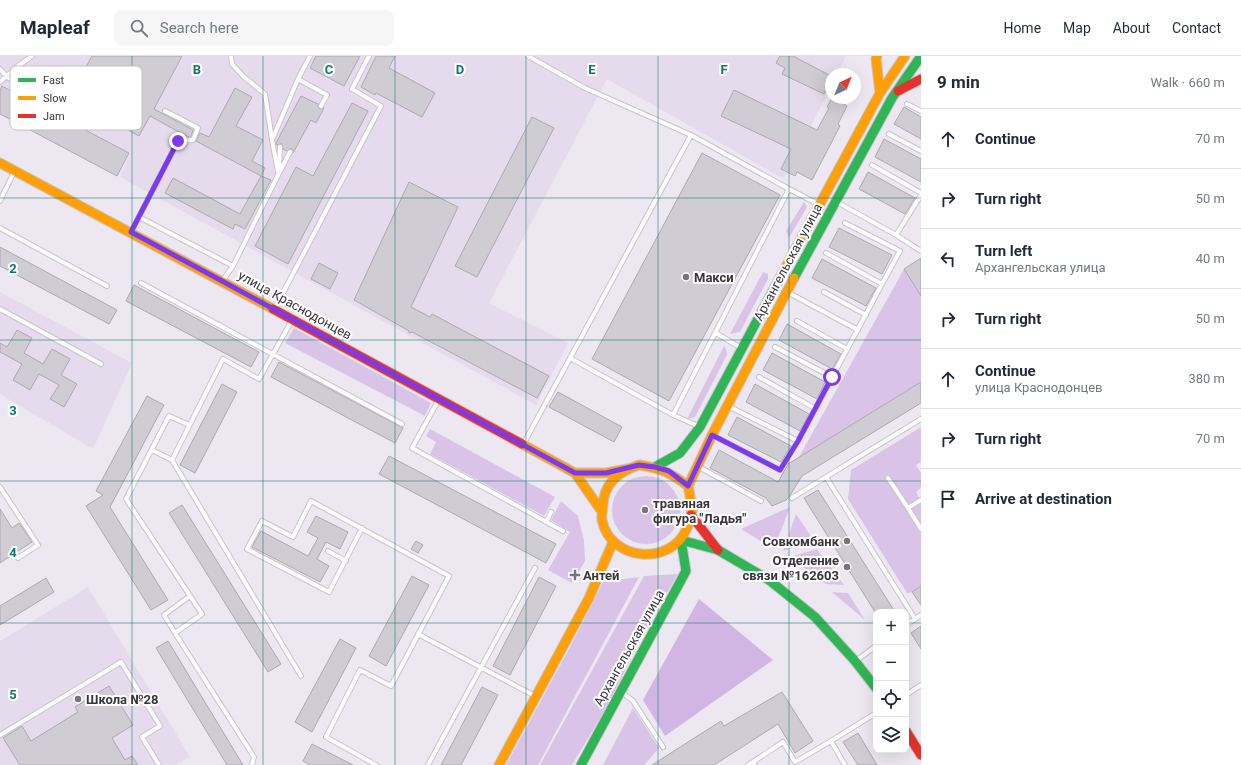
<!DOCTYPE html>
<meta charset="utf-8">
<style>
body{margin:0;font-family:Roboto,sans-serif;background:#f6f6f7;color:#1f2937}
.controls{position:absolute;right:12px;bottom:12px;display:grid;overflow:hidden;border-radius:8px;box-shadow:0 4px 16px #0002}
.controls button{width:36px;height:36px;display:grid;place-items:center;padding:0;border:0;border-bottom:1px solid #e0e1e3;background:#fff;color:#1f2937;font:20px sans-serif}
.compass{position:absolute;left:825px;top:12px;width:36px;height:36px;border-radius:50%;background:#fff;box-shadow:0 4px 16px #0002;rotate:43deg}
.stop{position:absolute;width:12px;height:12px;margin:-9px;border:3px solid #7c3aed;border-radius:50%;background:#fff}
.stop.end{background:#7c3aed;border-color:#fff;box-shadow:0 1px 4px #0008}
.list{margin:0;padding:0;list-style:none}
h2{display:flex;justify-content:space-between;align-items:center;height:52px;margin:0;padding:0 16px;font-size:17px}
h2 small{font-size:13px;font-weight:400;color:#747a83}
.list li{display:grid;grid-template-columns:26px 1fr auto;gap:12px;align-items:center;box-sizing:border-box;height:60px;padding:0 16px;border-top:1px solid #e0e1e3}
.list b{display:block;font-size:15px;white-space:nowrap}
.list p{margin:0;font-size:13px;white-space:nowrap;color:#747a83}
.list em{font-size:13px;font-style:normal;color:#747a83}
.icon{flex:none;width:22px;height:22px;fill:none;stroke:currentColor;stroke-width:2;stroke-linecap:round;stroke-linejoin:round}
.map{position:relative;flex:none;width:921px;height:709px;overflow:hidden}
header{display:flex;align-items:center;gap:24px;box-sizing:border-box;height:56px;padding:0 20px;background:#fff;border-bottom:1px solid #e0e1e3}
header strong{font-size:19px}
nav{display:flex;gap:22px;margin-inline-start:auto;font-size:14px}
.search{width:280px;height:36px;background:#f6f6f7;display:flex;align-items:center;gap:10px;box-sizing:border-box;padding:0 14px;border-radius:8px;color:#747a83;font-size:15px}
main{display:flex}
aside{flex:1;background:#fff}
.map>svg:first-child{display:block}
.built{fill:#e5dbec}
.green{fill:#d9c4e8}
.forest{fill:#d1b6e4}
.building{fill:#d0ccd4;stroke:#ada8b0}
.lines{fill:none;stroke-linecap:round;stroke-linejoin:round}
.lane-casing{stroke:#c9c5cc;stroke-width:6}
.fast-casing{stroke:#c9c5cc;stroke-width:11}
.slow-casing{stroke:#c9c5cc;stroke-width:11}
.jam-casing{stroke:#c9c5cc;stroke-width:11}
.lane{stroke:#fcfbfd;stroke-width:4}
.fast{stroke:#30b455;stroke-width:9}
.slow{stroke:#ff9f0a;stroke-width:9}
.jam{stroke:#e5322d;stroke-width:9}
.route{stroke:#7c3aed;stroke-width:5}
.grid{fill:none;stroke:#0f766e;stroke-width:1;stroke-opacity:0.55}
.poi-dot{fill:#78737c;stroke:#fff;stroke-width:1.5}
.labels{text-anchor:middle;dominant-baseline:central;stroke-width:4;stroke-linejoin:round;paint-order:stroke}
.street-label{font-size:13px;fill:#39353c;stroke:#fff}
.poi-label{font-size:13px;font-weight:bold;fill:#39353c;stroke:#fff;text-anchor:start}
.key{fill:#fff;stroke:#c4c2c4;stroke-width:1}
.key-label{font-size:11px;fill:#39353c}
.grid-label{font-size:13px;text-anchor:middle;font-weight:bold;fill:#0f766e;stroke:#fff;stroke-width:4;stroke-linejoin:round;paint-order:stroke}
</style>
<header>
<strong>Mapleaf</strong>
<div class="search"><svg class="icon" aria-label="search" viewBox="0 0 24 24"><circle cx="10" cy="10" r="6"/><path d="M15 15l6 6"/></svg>Search here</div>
<nav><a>Home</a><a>Map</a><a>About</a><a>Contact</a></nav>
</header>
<main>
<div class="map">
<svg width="921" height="709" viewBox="0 0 921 709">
<rect width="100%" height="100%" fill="#ede7f2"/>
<path class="built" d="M0 0H846L837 18H831V30L784 123 607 23 489 247 568 287 536 349 120 121 130 97 3 29 0 33Z
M0 236 132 307 93 393 0 338Z
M88 531 190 701 176 709H0V585Z"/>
<path class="green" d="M804 146 807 151 789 182 786 175Z
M904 213 921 240V326L799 401Z
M763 216 768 218V223L740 276 730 278Z
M294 272 431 347 425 360 285 287Z
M724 290 726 293 727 299 695 361 687 363Z
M921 371V406L916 409 921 417V432L916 436 921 445V532L920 531 912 536 907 537 848 443 851 414Z
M430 373 555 441 544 460 430 398 436 386 426 380Z
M612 454a34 34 0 1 1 68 0a34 34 0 1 1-68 0Z
M561 445 578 460 584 485 585 505 572 527 548 514 570 476 551 464Z
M790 451 774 493 741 473Z
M796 458 814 485 783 495Z
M817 493 844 529 826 528 790 501Z
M678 518 644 576 607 651 572 709H540L644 520Z
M639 521 538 709H506L569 593 603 526Z
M832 536 848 537 865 564Z
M633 652 659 692 644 709H603Z"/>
<path class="forest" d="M699 543 773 604 665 680 643 644Z"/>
<path class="building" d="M92 0H182L154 53 193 74 191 81H188L150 60 139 80 69 42Z
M316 0H360L344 30 310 12Z
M376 0H395L389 12 435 37 422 61 376 37 375 39 361 31Z
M780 0H793L831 20V25L824 38 782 18 785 12 776 7Z
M2 30 129 97 117 120 0 58V35Z
M235 32 252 41 236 70 263 84 252 105 265 112 261 120 196 85 200 77 209 81Z
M734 34 817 74 829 52 827 51 832 42 847 50 838 68 840 70 812 124 797 116 795 120 781 113 791 93 721 60Z
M301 40 318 48V51L320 53 324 52 316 67 311 64 293 97 292 93H289L287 95 283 93 282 88H280L277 89 276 87Z
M352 47 368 55 288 208 255 190 296 111 313 120Z
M904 51 921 61V83L894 68Z
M532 61 554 72 477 221 455 210Z
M884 83 921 103V126L875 101Z
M702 97 780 139 669 345 592 303Z
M868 116 915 142 905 158 859 133Z
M261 120 271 124 245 173 235 168 233 173 165 137 173 122 240 158Z
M409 126 458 151 411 251 430 261 432 258 549 320 537 342 412 276 409 277V275L354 244Z
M839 172 892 199 882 218 829 191Z
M0 191 117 254 109 268 0 210Z
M921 202V240L904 213Z
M822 203 876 232 866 250 812 222Z
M319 207 338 217 330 233 311 223Z
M134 229 259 296 251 311 126 245Z
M787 268 841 298 832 313 779 284Z
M17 274 32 282 24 297 43 308 52 293 70 303 61 319 77 328 64 351 50 343 59 329 39 318 30 334 13 324 22 308 0 296V287L7 291Z
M772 297 825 326 817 343 763 314Z
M279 306 403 372 395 387 271 321Z
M921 326V347L802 420 789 441 786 444 772 450 766 442 710 412 719 394 778 426 788 408Z
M222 328 237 336 195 417 180 409Z
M755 328 809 358 800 375 746 346Z
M558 336 622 371 614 386 549 351Z
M147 340 164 349 110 451 168 544 151 554 86 450 103 439 96 435Z
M737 361 791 390 781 406 728 379Z
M389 400 556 488 546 507 379 418Z
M818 434 895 556H875L804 442Z
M182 449 281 608 268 616 169 457Z
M0 453 12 472 19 467 32 486 18 495 15 494H13L12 499 0 507Z
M316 460 348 476 340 493 326 486 317 503 329 510 320 526 252 491 261 475 308 500 318 482 307 476Z
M416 485 423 489 418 497 411 493Z
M412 520 429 529 386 610 369 600Z
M539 521 556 530 510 619 493 610Z
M46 522 54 536 0 569V550Z
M921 530V549L912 536Z
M921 570V593L911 577Z
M340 583 356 592 312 676 295 666Z
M168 585 243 709H227L156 592Z
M109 630 133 669 112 682 125 704 132 700 138 709H20L3 682 22 670 31 685 78 656 75 651Z
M482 631 498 639 461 709H441Z
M782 636 813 685 795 697 778 668 714 709H652L721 665 724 670Z
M858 677 877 709H858L843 686Z
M312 688 353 709H310L303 705Z"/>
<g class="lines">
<g class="lane-casing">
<path id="lane" d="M231 0 232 8 243 20 265 38 272 83
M528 0 585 32 691 79
M0 13 7 21 52 45
M298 23 310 0
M0 26 18 10 32 0
M907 48 921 55
M889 78 921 95
M872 109 921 137
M279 110 280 91
M278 116 272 84 298 23 327 39 321 50
M0 145 14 116
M837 146 896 179 921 195
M139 161 233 210
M845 167 900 195 882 228
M0 172 107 230
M131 176 178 85 193 84 198 72 165 55
M896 179 921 139
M223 224 233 210 279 117 290 96
M141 227 402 368
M824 236 866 259
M789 237 858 274
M275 252 381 50 352 33 369 0
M0 253 101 308
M797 265 847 293
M716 277 741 292
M775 291 832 321
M570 302 673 359 698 370
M759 321 816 353
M438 345 412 392 563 475
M730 351 798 385
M673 359 789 133
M189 369 169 360 126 443 202 558 175 577 254 701 252 709
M714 380 780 414 798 385 882 228 826 197
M524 387 691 79 789 133 818 148
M152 394 172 404 223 303 259 323 292 264
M172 404 301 620
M699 411 761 445
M888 422 908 452
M0 431 38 489 18 502 15 497
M792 442 826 421
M921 444 908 452 921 473
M546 466 551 456
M362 472 329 536 247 493 262 465 293 481 311 445 449 520 391 630 360 614 326 681 376 709
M328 495 346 505
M915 563 826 421 921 363
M906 569 921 559
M175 577 164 559 190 540
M418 578 535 640
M857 604 876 590
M623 637 633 645 663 691
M906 639 921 629
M0 679 121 606 160 670 142 681 159 709
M831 685 876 657
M753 706 783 686 795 706 831 685 845 709
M428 709 535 512
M748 709 753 706 755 709"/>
</g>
<g class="fast-casing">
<path id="fast" d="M794 222 892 42 921 0
M655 411 680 397 700 371 776 229
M681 484 718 494 769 524 815 561 855 605 876 632
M581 709 686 515 681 484"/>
</g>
<g class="slow-casing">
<path id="slow" d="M877 0 876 3 880 37
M0 107 273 253
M776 229 880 37 905 0
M522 388 575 417 600 453
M639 409C661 412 671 417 688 430 690 439 692 448 692 457 691 462 689 467 687 472 671 511 610 505 602 464 601 459 603 454 603 449 604 427 620 415 639 409Z
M575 417H606L627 413
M688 430 712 379 794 222
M499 709 589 542 613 486"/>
</g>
<g class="jam-casing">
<path id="jam" d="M898 35 921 23
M273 253 522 388
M691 459 718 494
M906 675 921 699"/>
</g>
<use href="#lane" class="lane"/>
<use href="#fast" class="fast"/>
<use href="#slow" class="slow"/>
<use href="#jam" class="jam"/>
</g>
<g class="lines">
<path class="route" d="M178 85 131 176 222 225 575 417H606L639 409 655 411 669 415 688 430 712 379 780 414 798 385 832 321"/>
</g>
<path class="grid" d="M132 0V709M263 0V709M395 0V709M526 0V709M658 0V709M789 0V709M0 142H921M0 284H921M0 425H921M0 567H876M906 567H921"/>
<g class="poi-dot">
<circle cx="686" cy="221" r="4"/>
<circle cx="645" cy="454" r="4"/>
<circle cx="847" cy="485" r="4"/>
<circle cx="847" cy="511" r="4"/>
<path d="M573 513h4v4h4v4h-4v4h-4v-4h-4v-4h4z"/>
<circle cx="78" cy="643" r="4"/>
</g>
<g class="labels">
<g class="street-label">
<text transform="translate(788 206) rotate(-62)">Архангельская улица</text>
<text transform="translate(295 249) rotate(29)">улица Краснодонцев</text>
<text transform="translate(629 592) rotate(-61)">Архангельская улица</text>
</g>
<g class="poi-label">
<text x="694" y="221">Макси</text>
<text x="653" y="447">травяная<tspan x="653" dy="15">фигура "Ладья"</tspan></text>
<text x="839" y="485" text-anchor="end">Совкомбанк</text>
<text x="839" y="504" text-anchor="end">Отделение<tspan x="839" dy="15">связи №162603</tspan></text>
<text x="583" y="519">Антей</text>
<text x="86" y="643">Школа №28</text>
</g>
</g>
<rect x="10" y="10" width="132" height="64" rx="6" class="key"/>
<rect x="18" y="22" width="18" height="4" fill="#30b455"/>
<rect x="18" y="40" width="18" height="4" fill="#ff9f0a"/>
<rect x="18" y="58" width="18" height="4" fill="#e5322d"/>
<g class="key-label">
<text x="43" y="28">Fast</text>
<text x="43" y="46">Slow</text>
<text x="43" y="64">Jam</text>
</g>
<g class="grid-label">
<text x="197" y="18">B</text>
<text x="329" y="18">C</text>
<text x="460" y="18">D</text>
<text x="592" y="18">E</text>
<text x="724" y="18">F</text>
<text x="13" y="217">2</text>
<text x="13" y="359">3</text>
<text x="13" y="501">4</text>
<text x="13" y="643">5</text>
</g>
</svg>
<div class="controls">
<button>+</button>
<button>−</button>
<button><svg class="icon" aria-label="locate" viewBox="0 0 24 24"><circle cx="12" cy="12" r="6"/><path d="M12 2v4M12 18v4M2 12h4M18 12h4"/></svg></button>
<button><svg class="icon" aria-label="layers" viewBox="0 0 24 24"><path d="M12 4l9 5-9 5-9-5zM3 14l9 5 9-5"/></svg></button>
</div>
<svg class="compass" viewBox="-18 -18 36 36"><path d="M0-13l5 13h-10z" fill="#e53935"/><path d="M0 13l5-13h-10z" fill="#747a83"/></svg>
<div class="stop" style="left:832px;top:321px"></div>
<div class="stop end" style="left:178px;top:85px"></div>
</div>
<aside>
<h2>9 min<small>Walk · 660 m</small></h2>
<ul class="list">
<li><svg class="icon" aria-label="ahead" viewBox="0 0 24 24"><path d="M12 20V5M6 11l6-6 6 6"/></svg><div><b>Continue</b></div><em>70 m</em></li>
<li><svg class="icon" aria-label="right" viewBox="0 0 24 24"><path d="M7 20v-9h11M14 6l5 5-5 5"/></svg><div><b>Turn right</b></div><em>50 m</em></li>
<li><svg class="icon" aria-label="left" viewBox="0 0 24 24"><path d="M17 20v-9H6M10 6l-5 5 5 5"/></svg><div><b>Turn left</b><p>Архангельская улица</p></div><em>40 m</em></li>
<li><svg class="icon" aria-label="right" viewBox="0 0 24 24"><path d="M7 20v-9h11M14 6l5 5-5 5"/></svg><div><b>Turn right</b></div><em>50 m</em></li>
<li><svg class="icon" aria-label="ahead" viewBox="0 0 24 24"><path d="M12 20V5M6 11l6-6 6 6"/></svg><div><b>Continue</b><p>улица Краснодонцев</p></div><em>380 m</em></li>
<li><svg class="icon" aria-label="right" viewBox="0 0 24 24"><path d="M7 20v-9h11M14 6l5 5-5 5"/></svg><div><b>Turn right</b></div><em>70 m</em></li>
<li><svg class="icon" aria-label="arrive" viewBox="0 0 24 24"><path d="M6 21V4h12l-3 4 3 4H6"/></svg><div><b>Arrive at destination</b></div></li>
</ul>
</aside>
</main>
